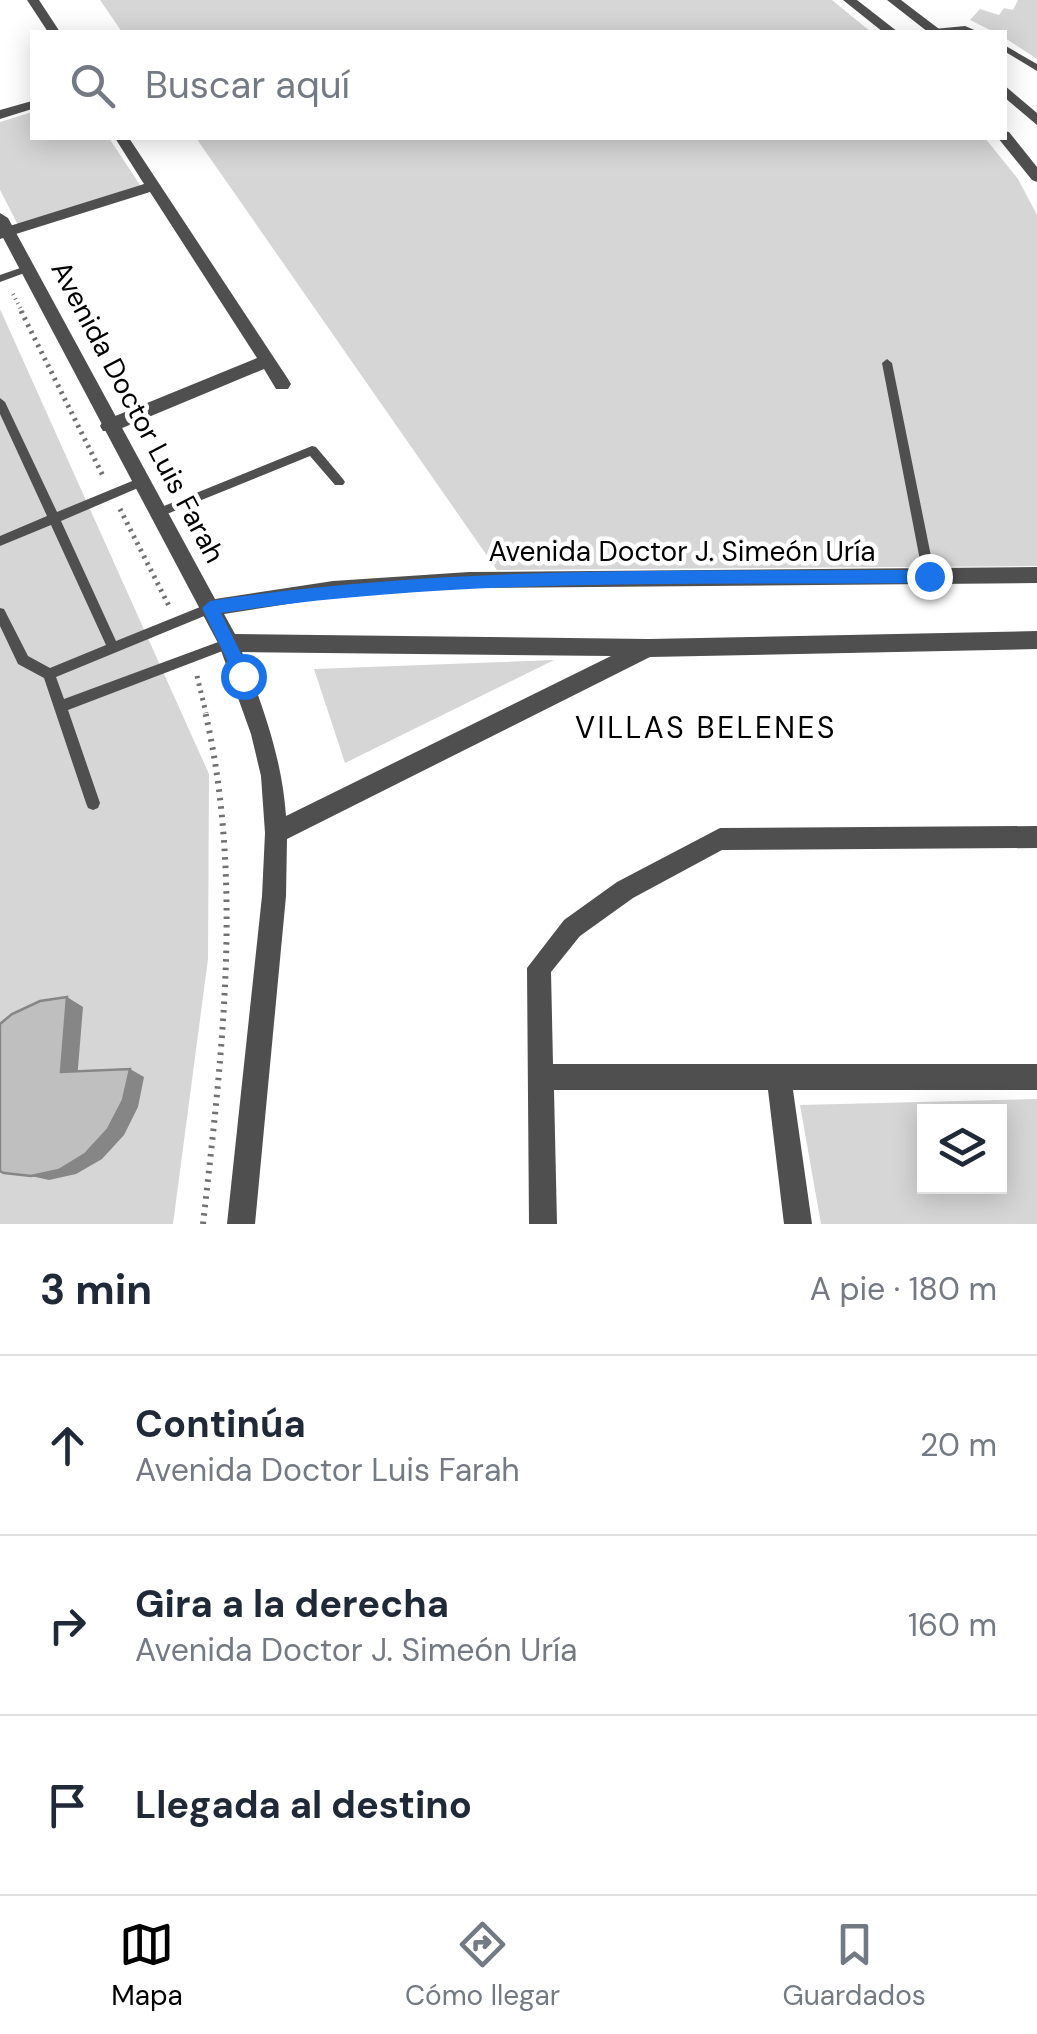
<!DOCTYPE html>
<html lang="es">
<meta charset="utf-8">
<style>
body{margin:0;font-family:"DM Sans",sans-serif;background:#f2f2f3;color:#1f2937}
.controls{position:absolute;right:30px;bottom:30px;display:grid;overflow:hidden;border-radius:0px;box-shadow:0 5px 25px #0003}
.controls button{width:90px;height:90px;display:grid;place-items:center;padding:0;border:0;border-bottom:2px solid #e0e1e3;background:#fff;color:#1f2937;font:50px sans-serif}
.stop{position:absolute;width:30px;height:30px;margin:-22px;border:8px solid #1a73e8;border-radius:50%;background:#fff}
.stop.end{background:#1a73e8;border-color:#fff;box-shadow:0 2px 10px #0008}
.list{margin:0;padding:0;list-style:none}
h2{display:flex;justify-content:space-between;align-items:center;height:130px;margin:0;padding:0 40px;font-size:42px}
h2 small{font-size:32px;font-weight:400;color:#747a83}
.list li{display:grid;grid-template-columns:65px 1fr auto;gap:30px;align-items:center;box-sizing:border-box;height:180px;padding:0 40px;border-top:2px solid #e0e1e3}
.list b{display:block;font-size:38px;white-space:nowrap}
.list p{margin:0;font-size:32px;white-space:nowrap;color:#747a83}
.list em{font-size:32px;font-style:normal;color:#747a83}
.icon{flex:none;width:55px;height:55px;fill:none;stroke:currentColor;stroke-width:2;stroke-linecap:round;stroke-linejoin:round}
.map{position:relative;flex:none;width:1037px;height:1224px;overflow:hidden}
.search{position:absolute;background:#fff;box-shadow:0 5px 25px #0003;left:30px;right:30px;top:30px;height:110px;display:flex;align-items:center;gap:25px;box-sizing:border-box;padding:0 35px;border-radius:0px;color:#747a83;font-size:38px}
.sheet{height:670px;background:#fff}
nav{display:flex;justify-content:space-around;align-items:center;box-sizing:border-box;height:140px;border-top:2px solid #e0e1e3;background:#fff;font-size:28px;color:#747a83}
nav a{display:grid;justify-items:center;gap:5px}
nav .on{color:#000}
.map>svg:first-child{display:block}
.green{fill:#d6d6d6;fill-rule:evenodd}
.lines{fill:none;stroke-linecap:round;stroke-linejoin:round}
.path-far2{stroke:#717171;stroke-width:4;stroke-dasharray:1 4;stroke-linecap:butt}
.path-far1{stroke:#717171;stroke-width:5;stroke-dasharray:2.5 5;stroke-linecap:butt}
.path{stroke:#717171;stroke-width:6;stroke-dasharray:2.5 6;stroke-linecap:butt}
.service{fill:#4f4f4f;fill-rule:evenodd}
.minor{fill:#4f4f4f;fill-rule:evenodd}
.tertiary{fill:#4f4f4f;fill-rule:evenodd}
.shaded-wall{fill:#868686}
.building{fill:#bfbfbf;stroke:#868686;stroke-width:2.5}
.route{fill:#1a73e8}
.labels{text-anchor:middle;dominant-baseline:central;stroke-width:9;stroke-linejoin:round;paint-order:stroke}
.street-label{font-size:28px;fill:#000;stroke:#fff}
.neighbourhood-label{font-size:30px;letter-spacing:2.5px;fill:#000;stroke:#fff}
</style>
<div class="map">
<svg width="1037" height="1224" viewBox="0 0 1037 1224">
<rect width="100%" height="100%" fill="#fff"/>
<path class="green" d="M100 0H832L871 32H122Z
M1018 0H1037V59L1005 38 1004 32H994L970 20 980 9 999 15 1004 8 1013 10Z
M32 112V138H109L140 185 19 227 0 190V122Z
M196 138H985L1018 179 1037 215V566L497 570Z
M0 309 209 774 208 959 173 1224H0Z
M554 660 345 763 314 669Z
M1037 1099V1224H821L800 1105ZM924 1112H1000V1186H924Z"/>
<g class="lines">
<path class="path-far2" d="M13 294 23 313"/>
<path class="path-far1" d="M21 311 103 476
M120 509 169 606
M197 676 206 713"/>
<path class="path" d="M203 1224C222 1054 244 880 205 711"/>
<path class="service" d="M965 26 979 32 930 31 934 29Z
M1004 45 1037 64V71L1004 51Z
M26 266 30 267V271L0 282V275Z
M887 359 892 363 935 576 933 580H925L923 576 882 363Z
M0 398 5 402 57 512 137 479H145L147 482 145 485 61 521 116 641 210 603 214 604 216 608 214 612 56 677 64 699 229 638 233 639 235 643 233 647 68 710 100 803 98 808 93 810 88 808 86 803 44 678 18 664 0 626V608L4 609 28 656 50 668 106 645 51 525 0 546V536L47 516 0 414Z
M312 446 316 447 343 479 345 482 343 485H335L310 456 162 516H154L152 513 154 510Z"/>
<path class="minor" d="M27 0H39L60 32H48Z
M32 101V109L0 119V110Z
M115 138H129L288 379 291 384 288 389H276L264 369 115 431H103L100 426 103 421 257 358 150 192 0 239V229L144 184Z
M1037 826V848L722 850 633 898 580 936 551 972 553 1064H1037V1090H793L812 1224H784L768 1090H554L557 1224H529L527 968 564 920 617 882 720 828Z"/>
<path class="tertiary" d="M843 0H857L898 32H883Z
M887 0H901L943 32H928Z
M1004 85 1037 113V125L1004 97Z
M1004 131 1009 132 1037 167V182L1032 180 998 138H1004Z
M0 213 8 218 215 599 333 581 469 572 1037 567V583L469 588 333 597 224 614 235 634 649 639 1037 631V649L650 657 287 839 286 896 255 1224H227L262 896 265 833 261 776 251 734 219 645 0 232ZM242 652 611 656 286 816C282 758 263 707 242 652Z"/>
</g>
<path class="shaded-wall" d="M67 997 83 1007 77 1080 61 1072Z
M130 1069 144 1077 138 1107 124 1135 102 1159 76 1174 49 1180 31 1176Z"/>
<path class="building" d="M67 997 61 1072 130 1069 123 1100 108 1129 85 1154 59 1170 31 1176 4 1173 0 1171V1024L12 1014 40 1001Z"/>
<path class="route" d="M929 570 937 576 929 583C692 585 455 577 221 613L252 676 243 683 237 681 202 608 210 601C448 565 688 571 929 570Z"/>
<g class="labels">
<g class="street-label">
<text transform="translate(138 412) rotate(62)">Avenida Doctor Luis Farah</text>
<text x="682" y="551">Avenida Doctor J. Simeón Uría</text>
</g>
<g class="neighbourhood-label">
<text x="706" y="727">VILLAS BELENES</text>
</g>
</g>
</svg>
<div class="controls">
<button><svg class="icon" aria-label="layers" viewBox="0 0 24 24"><path d="M12 4l9 5-9 5-9-5zM3 14l9 5 9-5"/></svg></button>
</div>
<div class="stop" style="left:243px;top:676px"></div>
<div class="stop end" style="left:929px;top:576px"></div>
<div class="search"><svg class="icon" aria-label="search" viewBox="0 0 24 24"><circle cx="10" cy="10" r="6"/><path d="M15 15l6 6"/></svg>Buscar aquí</div>
</div>
<section class="sheet">
<h2>3 min<small>A pie · 180 m</small></h2>
<ul class="list">
<li><svg class="icon" aria-label="ahead" viewBox="0 0 24 24"><path d="M12 20V5M6 11l6-6 6 6"/></svg><div><b>Continúa</b><p>Avenida Doctor Luis Farah</p></div><em>20 m</em></li>
<li><svg class="icon" aria-label="right" viewBox="0 0 24 24"><path d="M7 20v-9h11M14 6l5 5-5 5"/></svg><div><b>Gira a la derecha</b><p>Avenida Doctor J. Simeón Uría</p></div><em>160 m</em></li>
<li><svg class="icon" aria-label="arrive" viewBox="0 0 24 24"><path d="M6 21V4h12l-3 4 3 4H6"/></svg><div><b>Llegada al destino</b></div></li>
</ul>
</section>
<nav>
<a class="on"><svg class="icon" aria-label="map" viewBox="0 0 24 24"><path d="M3 6l6-2 6 2 6-2v14l-6 2-6-2-6 2zM9 4v14M15 6v14"/></svg>Mapa</a>
<a><svg class="icon" aria-label="directions" viewBox="0 0 24 24"><path d="M12 3l9 9-9 9-9-9zM9 14v-3h6M13 9l2 2-2 2"/></svg>Cómo llegar</a>
<a><svg class="icon" aria-label="saved" viewBox="0 0 24 24"><path d="M7 4h10v16l-5-4-5 4z"/></svg>Guardados</a>
</nav>
